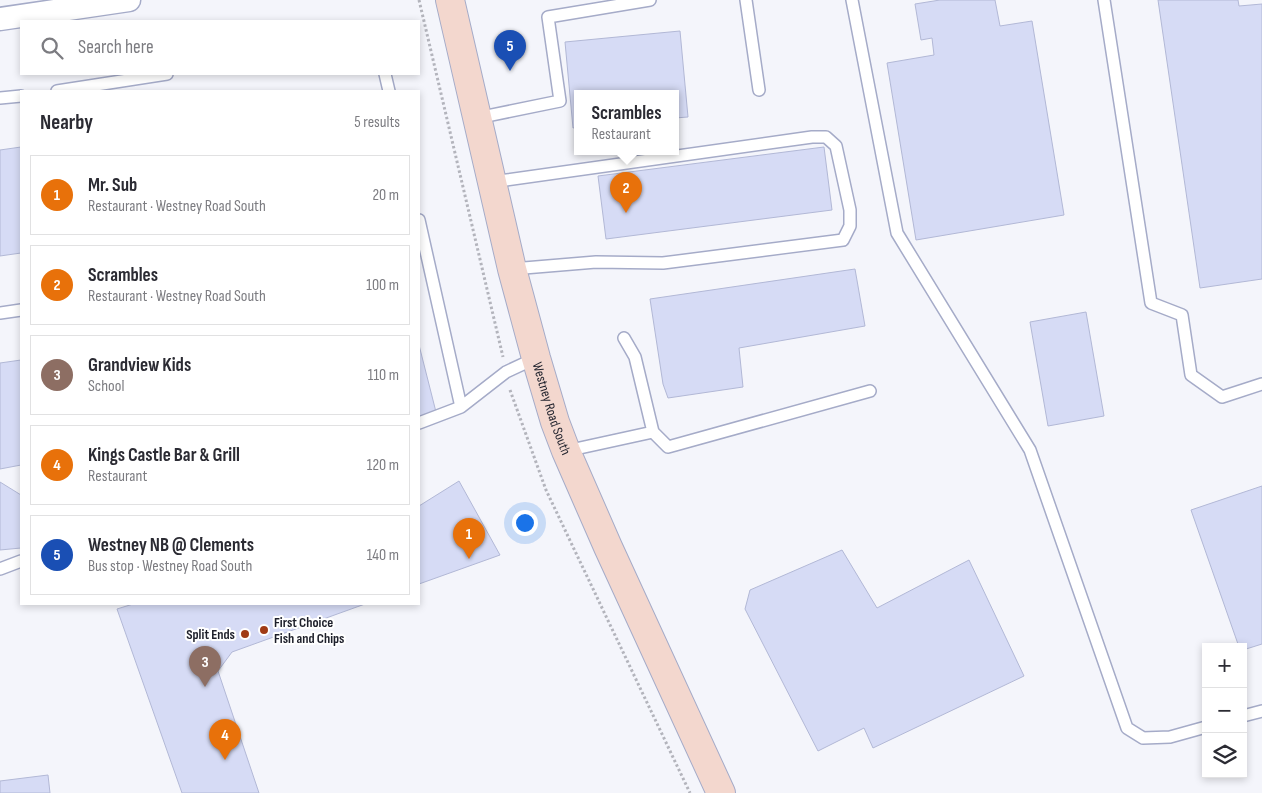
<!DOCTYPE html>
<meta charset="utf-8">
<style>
body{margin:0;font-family:"Sofia Sans Condensed",sans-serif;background:#f7f7f7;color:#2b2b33}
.controls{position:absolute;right:15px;bottom:15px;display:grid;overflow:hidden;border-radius:0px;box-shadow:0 2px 8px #0003}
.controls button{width:45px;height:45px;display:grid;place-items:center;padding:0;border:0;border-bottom:1px solid #e1e1e2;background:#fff;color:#2b2b33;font:25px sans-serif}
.you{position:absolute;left:524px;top:522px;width:18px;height:18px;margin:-12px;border:4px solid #fff;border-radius:50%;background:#1a73e8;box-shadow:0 0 0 8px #1a73e833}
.badge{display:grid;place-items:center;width:32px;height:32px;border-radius:50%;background:#db2777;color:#fff;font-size:16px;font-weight:700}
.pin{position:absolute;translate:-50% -41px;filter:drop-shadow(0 1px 2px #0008)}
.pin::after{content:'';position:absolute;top:26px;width:18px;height:15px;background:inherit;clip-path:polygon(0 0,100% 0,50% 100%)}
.popup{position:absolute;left:574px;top:90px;width:105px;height:65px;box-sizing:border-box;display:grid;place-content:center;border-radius:0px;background:#fff;filter:drop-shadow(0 1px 4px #0005);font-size:16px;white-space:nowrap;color:#7c7c81}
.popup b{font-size:19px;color:#2b2b33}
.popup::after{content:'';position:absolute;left:50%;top:100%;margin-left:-10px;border:10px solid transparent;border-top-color:#fff}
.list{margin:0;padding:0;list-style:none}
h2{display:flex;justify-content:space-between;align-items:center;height:65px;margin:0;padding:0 20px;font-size:21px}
h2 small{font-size:16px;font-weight:400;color:#7c7c81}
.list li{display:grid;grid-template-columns:32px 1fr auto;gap:15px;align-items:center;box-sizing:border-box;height:80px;margin:0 10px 10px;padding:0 10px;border:1px solid #e1e1e2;border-radius:0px}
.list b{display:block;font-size:19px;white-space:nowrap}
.list p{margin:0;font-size:16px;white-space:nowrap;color:#7c7c81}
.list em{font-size:16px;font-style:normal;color:#7c7c81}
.icon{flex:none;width:28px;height:28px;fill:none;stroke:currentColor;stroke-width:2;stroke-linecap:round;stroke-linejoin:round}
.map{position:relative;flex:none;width:1262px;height:793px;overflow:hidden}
.search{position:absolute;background:#fff;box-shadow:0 2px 8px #0003;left:20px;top:20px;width:400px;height:55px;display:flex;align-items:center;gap:12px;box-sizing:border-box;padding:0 18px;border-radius:0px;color:#7c7c81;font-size:19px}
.panel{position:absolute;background:#fff;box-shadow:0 2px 8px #0003;left:20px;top:90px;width:400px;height:515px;border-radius:0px}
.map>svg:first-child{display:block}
.building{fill:#d6dbf5;stroke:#b2b8d6}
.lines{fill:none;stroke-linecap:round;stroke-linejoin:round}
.lane-casing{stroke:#a5abc8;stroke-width:14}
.street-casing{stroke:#a5abc8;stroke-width:25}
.secondary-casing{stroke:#a5abc8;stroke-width:30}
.path{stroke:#b3b4bc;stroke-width:3;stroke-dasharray:2.5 2.5;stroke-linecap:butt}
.lane{stroke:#fff;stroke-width:11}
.street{stroke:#fff;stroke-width:22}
.secondary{stroke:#f3d7ce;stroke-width:28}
.poi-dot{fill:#a03a15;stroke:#fff;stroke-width:2}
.labels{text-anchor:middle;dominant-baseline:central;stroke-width:4;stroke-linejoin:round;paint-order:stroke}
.street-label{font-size:14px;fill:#1e202b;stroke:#fff}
.poi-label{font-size:14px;font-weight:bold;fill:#1e202b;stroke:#fff;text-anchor:start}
</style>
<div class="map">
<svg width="1262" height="793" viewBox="0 0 1262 793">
<rect width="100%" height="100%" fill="#f4f5fb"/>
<path class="building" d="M940 0H995L1000 26 1032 21 1064 215 916 240 887 63 934 55 932 38 921 40 915 4Z
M1158 0H1238L1239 6 1262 4V279L1200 288Z
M680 31 688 117 675 118V94H577V127L573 128 565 42Z
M21 147V253L0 256V150Z
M824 147 832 210 606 239 598 176Z
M855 269 865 326 739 348 743 387 668 398 663 384 650 299Z
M1086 312 1104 416 1048 426 1030 322Z
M419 345 436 412 419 417Z
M21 360V465L0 469V363Z
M459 481 500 555 419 584V506Z
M0 482 21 495V548L0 550Z
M1262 486V644L1243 650V647H1239L1191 510Z
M842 550 877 608 969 560 1024 676 873 748 864 728 818 751 745 609 750 590Z
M133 604H365L232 652 218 671 259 793H182L117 609Z
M48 775 50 793H0V781Z"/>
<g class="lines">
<g class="lane-casing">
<path id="lane" d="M746 0 759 90
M852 0 897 233 1030 450 1127 728 1143 738 1170 737 1206 727
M1104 0 1151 303 1182 315 1191 375 1222 397 1262 384
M385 74 389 91
M57 91 167 74
M0 98 21 96
M477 118 560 101 548 17 650 0
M492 182 812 137H826L836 146 850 210V226L843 240 663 263 596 262 512 269
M419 220 461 407
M0 313 21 310
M624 338 635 357 653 432
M419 423 461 407 506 372 536 358
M566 451 653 432 668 447 870 391
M0 569 21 561
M1243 716 1262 711"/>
</g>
<g class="street-casing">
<path id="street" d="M0 19 129 0"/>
</g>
<g class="secondary-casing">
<g id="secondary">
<path id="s1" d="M450 0 512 269 536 358 555 422 566 451 608 547 721 793"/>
</g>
</g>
<path class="path" d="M419 0 503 357
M510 390 546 490 690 793"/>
<use href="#lane" class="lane"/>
<use href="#street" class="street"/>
<use href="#secondary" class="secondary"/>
</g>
<g class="poi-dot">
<circle cx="264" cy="630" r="5"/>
<circle cx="245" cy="634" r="5"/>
</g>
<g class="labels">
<g class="street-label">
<text stroke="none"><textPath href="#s1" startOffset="421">Westney Road South</textPath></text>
</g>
<g class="poi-label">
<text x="274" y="622">First Choice<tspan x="274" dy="16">Fish and Chips</tspan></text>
<text x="235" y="634" text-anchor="end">Split Ends</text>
</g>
</g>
</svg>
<div class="controls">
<button>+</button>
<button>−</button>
<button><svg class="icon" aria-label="layers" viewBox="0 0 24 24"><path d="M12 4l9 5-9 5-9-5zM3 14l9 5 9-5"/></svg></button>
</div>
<div class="you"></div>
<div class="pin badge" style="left:469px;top:559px;background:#e8710a">1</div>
<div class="pin badge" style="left:626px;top:213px;background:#e8710a">2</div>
<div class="popup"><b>Scrambles</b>Restaurant</div>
<div class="pin badge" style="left:205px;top:687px;background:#8d6e63">3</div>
<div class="pin badge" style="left:225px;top:760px;background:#e8710a">4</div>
<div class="pin badge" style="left:510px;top:71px;background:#1a4fb4">5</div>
<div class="search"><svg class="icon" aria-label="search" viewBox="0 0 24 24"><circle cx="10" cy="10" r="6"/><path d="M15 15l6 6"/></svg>Search here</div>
<section class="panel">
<h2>Nearby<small>5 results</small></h2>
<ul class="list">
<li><span class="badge" style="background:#e8710a">1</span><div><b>Mr. Sub</b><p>Restaurant · Westney Road South</p></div><em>20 m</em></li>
<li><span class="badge" style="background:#e8710a">2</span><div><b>Scrambles</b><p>Restaurant · Westney Road South</p></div><em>100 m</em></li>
<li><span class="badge" style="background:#8d6e63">3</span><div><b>Grandview Kids</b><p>School</p></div><em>110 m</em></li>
<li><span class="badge" style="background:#e8710a">4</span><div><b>Kings Castle Bar &amp; Grill</b><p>Restaurant</p></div><em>120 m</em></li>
<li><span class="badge" style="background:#1a4fb4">5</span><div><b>Westney NB @ Clements</b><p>Bus stop · Westney Road South</p></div><em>140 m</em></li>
</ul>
</section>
</div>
